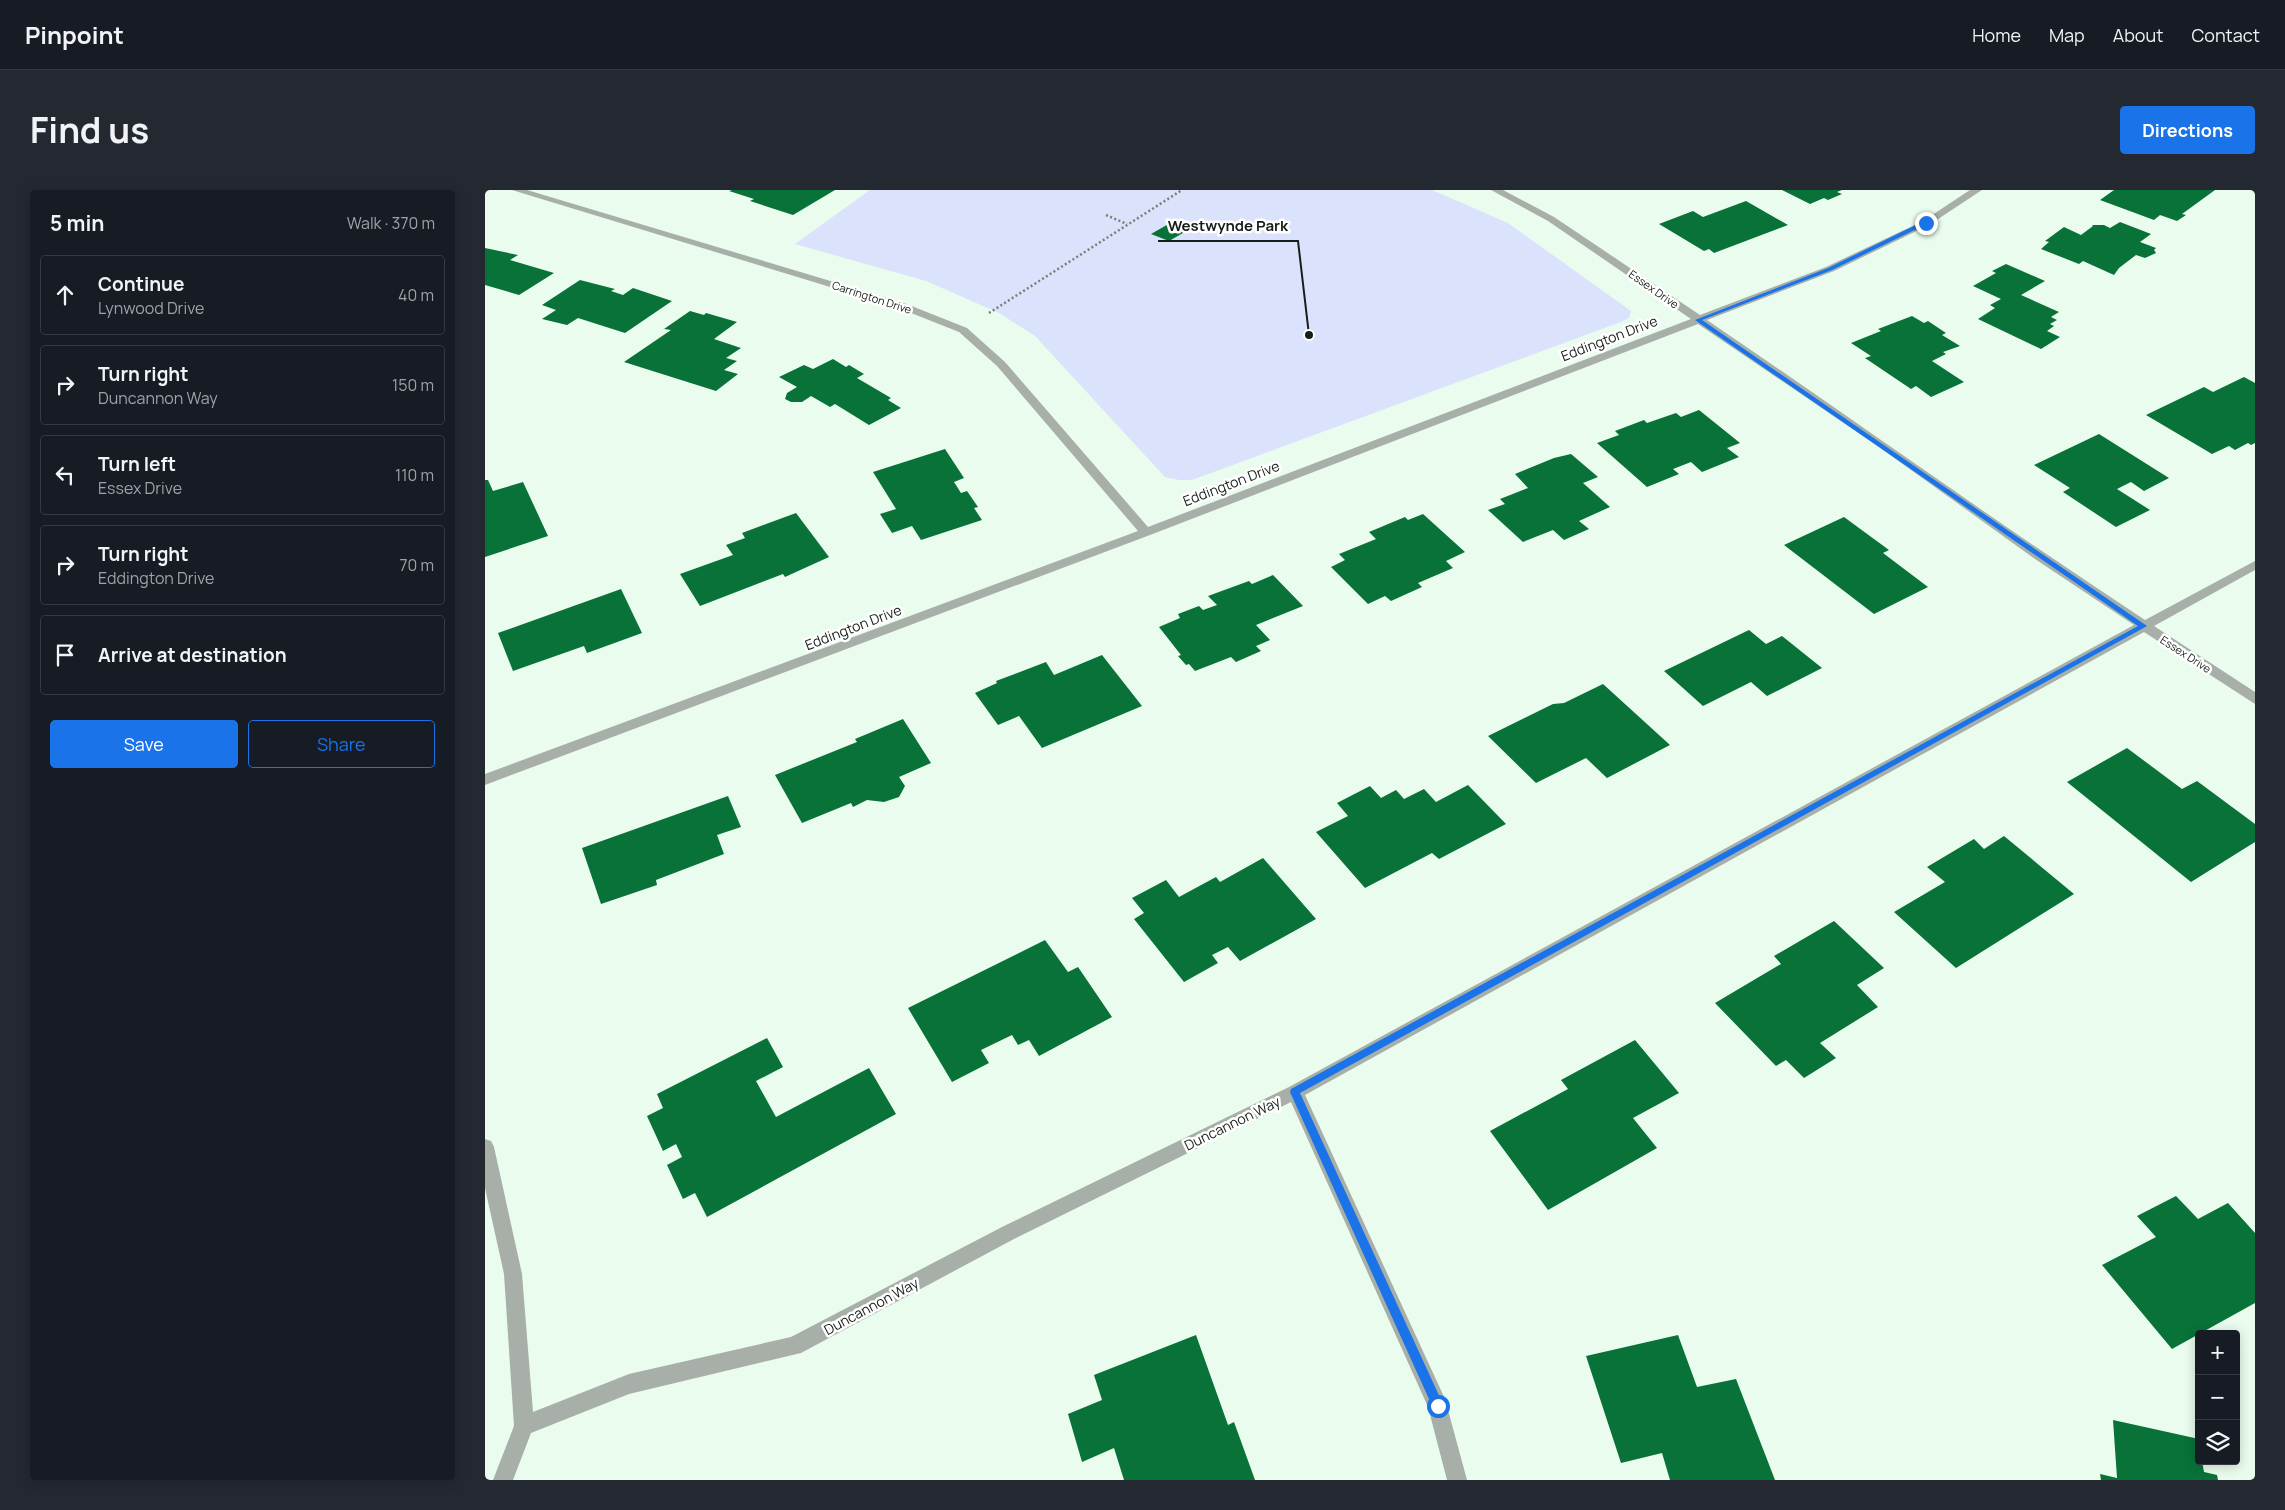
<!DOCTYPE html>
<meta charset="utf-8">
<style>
body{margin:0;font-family:Manrope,sans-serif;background:#242831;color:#f1f3f6}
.controls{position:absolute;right:15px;bottom:15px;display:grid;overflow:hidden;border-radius:5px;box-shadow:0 2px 12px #0003}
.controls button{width:45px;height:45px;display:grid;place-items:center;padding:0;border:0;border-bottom:1px solid #363941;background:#171b24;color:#f1f3f6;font:25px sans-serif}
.stop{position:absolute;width:15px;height:15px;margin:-11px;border:4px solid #1a73e8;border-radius:50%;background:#fff}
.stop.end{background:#1a73e8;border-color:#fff;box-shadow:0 1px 5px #0008}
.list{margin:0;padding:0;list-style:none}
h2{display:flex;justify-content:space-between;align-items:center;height:65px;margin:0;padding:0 20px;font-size:21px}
h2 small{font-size:16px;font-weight:400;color:#9ea1a6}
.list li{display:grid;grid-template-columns:32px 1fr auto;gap:15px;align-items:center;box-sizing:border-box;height:80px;margin:0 10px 10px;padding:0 10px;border:1px solid #363941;border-radius:5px}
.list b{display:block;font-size:19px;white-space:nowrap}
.list p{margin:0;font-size:16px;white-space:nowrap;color:#9ea1a6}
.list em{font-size:16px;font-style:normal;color:#9ea1a6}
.actions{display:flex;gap:10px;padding:15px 20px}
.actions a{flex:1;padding:11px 0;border:1px solid #1a73e8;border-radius:5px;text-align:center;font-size:18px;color:#1a73e8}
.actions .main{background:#1a73e8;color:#fff}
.icon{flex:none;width:28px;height:28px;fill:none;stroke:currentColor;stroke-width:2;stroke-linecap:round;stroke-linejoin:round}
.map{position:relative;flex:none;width:1770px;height:1290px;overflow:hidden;border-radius:5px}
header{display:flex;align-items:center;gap:30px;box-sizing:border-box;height:70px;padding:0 25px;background:#171b24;border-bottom:1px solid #363941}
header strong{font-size:24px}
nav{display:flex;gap:28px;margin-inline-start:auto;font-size:18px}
.intro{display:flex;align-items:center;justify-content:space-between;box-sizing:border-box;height:120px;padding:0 30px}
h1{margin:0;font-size:35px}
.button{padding:12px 22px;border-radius:5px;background:#1a73e8;color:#fff;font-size:18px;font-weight:700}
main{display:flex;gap:30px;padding:0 30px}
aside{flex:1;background:#171b24;border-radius:5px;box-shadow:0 2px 12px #0003}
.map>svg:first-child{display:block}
.green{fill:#dbe2fc}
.building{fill:#087238}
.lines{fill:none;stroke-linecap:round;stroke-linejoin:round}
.path{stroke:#768278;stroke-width:2.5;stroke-dasharray:2 2.5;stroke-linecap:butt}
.street{fill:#a7afa8;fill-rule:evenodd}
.route{fill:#1a73e8}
.labels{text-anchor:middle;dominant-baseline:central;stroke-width:5;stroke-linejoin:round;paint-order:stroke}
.far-street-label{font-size:11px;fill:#171e19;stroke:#fff}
.street-label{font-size:14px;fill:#171e19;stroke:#fff}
.leader{fill:none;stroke:#171e19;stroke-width:2}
.callout-dot{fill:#171e19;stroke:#fff;stroke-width:2}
.callout-label{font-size:15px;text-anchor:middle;font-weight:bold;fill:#171e19;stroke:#fff;stroke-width:5;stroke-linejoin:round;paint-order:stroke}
</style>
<header>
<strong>Pinpoint</strong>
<nav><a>Home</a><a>Map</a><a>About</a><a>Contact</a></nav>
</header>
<div class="intro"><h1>Find us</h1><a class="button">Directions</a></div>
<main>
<aside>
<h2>5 min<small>Walk · 370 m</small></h2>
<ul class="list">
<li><svg class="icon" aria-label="ahead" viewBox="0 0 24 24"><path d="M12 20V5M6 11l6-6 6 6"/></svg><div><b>Continue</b><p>Lynwood Drive</p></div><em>40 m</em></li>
<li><svg class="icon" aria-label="right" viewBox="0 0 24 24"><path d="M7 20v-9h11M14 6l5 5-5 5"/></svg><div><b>Turn right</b><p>Duncannon Way</p></div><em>150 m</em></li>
<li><svg class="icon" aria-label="left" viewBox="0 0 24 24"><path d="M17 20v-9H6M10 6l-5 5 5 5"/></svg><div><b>Turn left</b><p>Essex Drive</p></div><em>110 m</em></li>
<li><svg class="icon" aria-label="right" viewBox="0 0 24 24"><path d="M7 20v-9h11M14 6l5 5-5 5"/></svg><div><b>Turn right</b><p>Eddington Drive</p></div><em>70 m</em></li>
<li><svg class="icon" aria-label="arrive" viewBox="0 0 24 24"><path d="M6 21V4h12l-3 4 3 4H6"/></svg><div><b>Arrive at destination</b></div></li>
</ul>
<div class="actions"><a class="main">Save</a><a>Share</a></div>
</aside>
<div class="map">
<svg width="1770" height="1290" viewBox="0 0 1770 1290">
<rect width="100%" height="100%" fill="#e9fced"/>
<path class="green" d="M385 0H947L1023 33 1146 121 1144 128 1136 132 707 290H694L680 287 550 146 514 123 441 91 310 54Z"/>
<path class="building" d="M247 0H350L308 25 265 11 269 9 244 1Z
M1297 0H1357L1352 2 1357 4 1343 10 1339 8 1325 14Z
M1629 0H1730L1697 24 1701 25 1692 31 1675 25 1669 30 1615 10Z
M1261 11 1303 35 1229 63 1224 59 1219 61 1174 34 1208 21 1218 27Z
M687 32 705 39 684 51 666 44Z
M1635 32 1666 44 1655 52 1671 58 1669 60 1671 63 1660 68 1651 65 1634 78 1629 85 1598 71 1594 74 1556 59 1564 52 1560 51 1579 37 1596 45 1608 36 1607 35H1619L1625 38Z
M0 58 33 65 25 70 69 83 34 105 0 95Z
M1521 74 1560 91 1536 105 1574 122 1566 127 1572 130 1565 134 1569 136 1562 141 1575 147 1556 159 1493 129 1510 118 1505 115 1516 109 1488 96 1511 83 1507 81Z
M95 90 130 99 126 101 138 105 148 98 187 111 140 143 93 128 82 135 57 129 71 120 57 115Z
M205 121 219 125 221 123 252 132 229 149 256 158 241 168 252 171 239 180 253 184 231 201 139 172 186 140 179 139Z
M1427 126 1439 133 1443 131 1461 143 1457 145 1475 156 1458 162 1461 164 1447 171 1479 192 1446 207 1431 196 1426 199 1380 168 1386 166 1366 153 1396 141 1393 139Z
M348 169 361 177 364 175 379 184 372 188 406 208 403 210 416 218 384 235 350 214 345 217 326 206 317 212H306L300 209 302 203 312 197 294 187 319 175 328 179Z
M1759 187 1770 193V253L1766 255 1763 253 1750 260 1744 256 1727 264 1661 225 1719 197 1728 202Z
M1214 220 1255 253 1242 258 1254 267 1217 282 1206 272 1188 279 1194 284 1162 297 1112 253 1134 245 1130 241 1159 230 1162 233 1191 223 1196 227Z
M1614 244 1684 288 1659 301 1646 292 1632 299 1665 320 1631 337 1578 302 1585 298 1549 275Z
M460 259 479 288 469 292 476 303 482 301 493 317 489 318 497 330 436 350 427 336 407 343 395 324 411 319 388 282Z
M1086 264 1113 287 1098 293 1125 317 1094 331 1104 339 1079 350 1068 340 1038 352 1003 320 1020 314 1015 309 1043 298 1030 284 1069 268Z
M0 290H3L8 301 38 292 63 346 0 367Z
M311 323 344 367 300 387 298 384 215 416 195 384 248 365 241 355 260 348 257 343Z
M938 324 980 362 961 371 968 378 933 393 937 397 906 411 900 406 883 414 846 377 860 370 854 364 891 349 884 342 920 327 923 330Z
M1359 327 1404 360 1398 363 1443 397 1389 424 1299 355Z
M788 385 818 416 771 435 785 450 771 456 776 461 751 472 746 467 710 481 704 474 701 475 693 466 696 465 674 437 695 428 693 424 714 416 718 420 732 415 723 406 764 391 767 394Z
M136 399 157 443 102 463 99 456 28 481 13 443Z
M1264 440 1281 454 1297 446 1337 478 1282 506 1266 492 1218 516 1179 481Z
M617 465 657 516 557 558 534 526 513 535 490 503 512 493 511 491 561 472 569 485Z
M1118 494 1185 555 1122 588 1101 568 1051 593 1003 546 1068 514 1079 513Z
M418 529 446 573 414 587 420 596 414 607 399 612 382 610 368 617 366 613 317 633 290 585 372 552 370 549Z
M1642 558 1697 599 1712 591 1770 634V652L1706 692 1582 592Z
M983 595 1021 634 954 669 947 663 880 698 831 642 863 626 852 613 885 596 896 608 911 600 919 609 939 599 951 612Z
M243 606 256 637 232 645 239 664 171 690 172 695 116 714 97 658Z
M1519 646 1589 704 1471 778 1409 722 1460 692 1442 677 1489 649 1499 659Z
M778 668 831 729 755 771 743 757 727 765 733 773 699 792 649 729 659 723 647 708 681 690 694 707 731 687 735 692Z
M1349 731 1399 778 1372 795 1393 817 1335 853 1351 868 1319 888 1301 870 1291 876 1230 813 1296 774 1289 766Z
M560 750 583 782 593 777 627 827 554 866 544 850 533 855 527 845 496 860 504 873 467 892 423 818Z
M282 848 298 877 271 891 291 927 384 878 411 924 222 1027 210 1003 198 1009 182 975 197 967 191 954 178 961 162 926 178 918 172 904Z
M1150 850 1194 903 1148 928 1172 958 1063 1020 1005 941 1083 899 1076 890Z
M1691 1006 1713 1029 1743 1013 1770 1043V1113L1687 1159 1617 1075 1671 1047 1652 1026Z
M711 1145 743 1235 749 1232 770 1290H639L629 1258 597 1272 583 1224 617 1210 609 1185Z
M1193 1145 1212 1197 1251 1189 1290 1290H1185L1177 1263 1136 1273 1101 1166Z
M1628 1230 1714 1249V1271H1717L1719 1282 1732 1285 1733 1290H1616L1615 1284 1632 1288Z"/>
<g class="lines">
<path class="path" d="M621 25 642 34
M504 123 697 0"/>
<path class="street" d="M27 0H42L419 113 482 138 520 172 663 337 1206 129 1063 31 1006 0H1018L1069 27 1215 125 1341 77 1438 31 1485 0H1497L1444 35 1349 81 1222 130C1368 229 1512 333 1660 430L1770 371V380L1669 436 1770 502V514L1659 442 820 905 960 1209 982 1290H962L943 1217 806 912 529 1049 316 1163 144 1204 46 1243 28 1290H8L29 1236 19 1084 0 998V949L6 951 9 957 37 1084 48 1222 144 1184 306 1147 517 1037 804 897 1649 435 1553 371 1394 257 1213 134 665 345 0 595V584L653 341 512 176 474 142 411 117Z"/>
</g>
<path class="route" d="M1439 31 1444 33 1347 80 1217 130 1662 436 815 903 957 1212V1220L953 1221 949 1220 805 902 806 899 1653 436 1210 130 1343 78Z"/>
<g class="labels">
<g class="far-street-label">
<text transform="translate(1169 99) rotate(35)">Essex Drive</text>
<text transform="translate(387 107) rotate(18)">Carrington Drive</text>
<text transform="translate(1701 464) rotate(33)">Essex Drive</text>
</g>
<g class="street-label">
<text transform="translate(1124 148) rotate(-21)">Eddington Drive</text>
<text transform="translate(746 293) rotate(-21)">Eddington Drive</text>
<text transform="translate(368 437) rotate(-21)">Eddington Drive</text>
<text transform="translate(747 933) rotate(-26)">Duncannon Way</text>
<text transform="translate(386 1116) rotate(-28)">Duncannon Way</text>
</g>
</g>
<path class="leader" d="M824 145L813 51H673"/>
<circle class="callout-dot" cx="824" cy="145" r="5"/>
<g class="callout-label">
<text x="743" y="41">Westwynde Park</text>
</g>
</svg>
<div class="controls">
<button>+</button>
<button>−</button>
<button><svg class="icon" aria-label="layers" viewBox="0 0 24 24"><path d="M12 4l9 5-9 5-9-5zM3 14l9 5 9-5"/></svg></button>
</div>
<div class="stop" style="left:953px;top:1216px"></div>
<div class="stop end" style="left:1441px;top:33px"></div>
</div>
</main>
